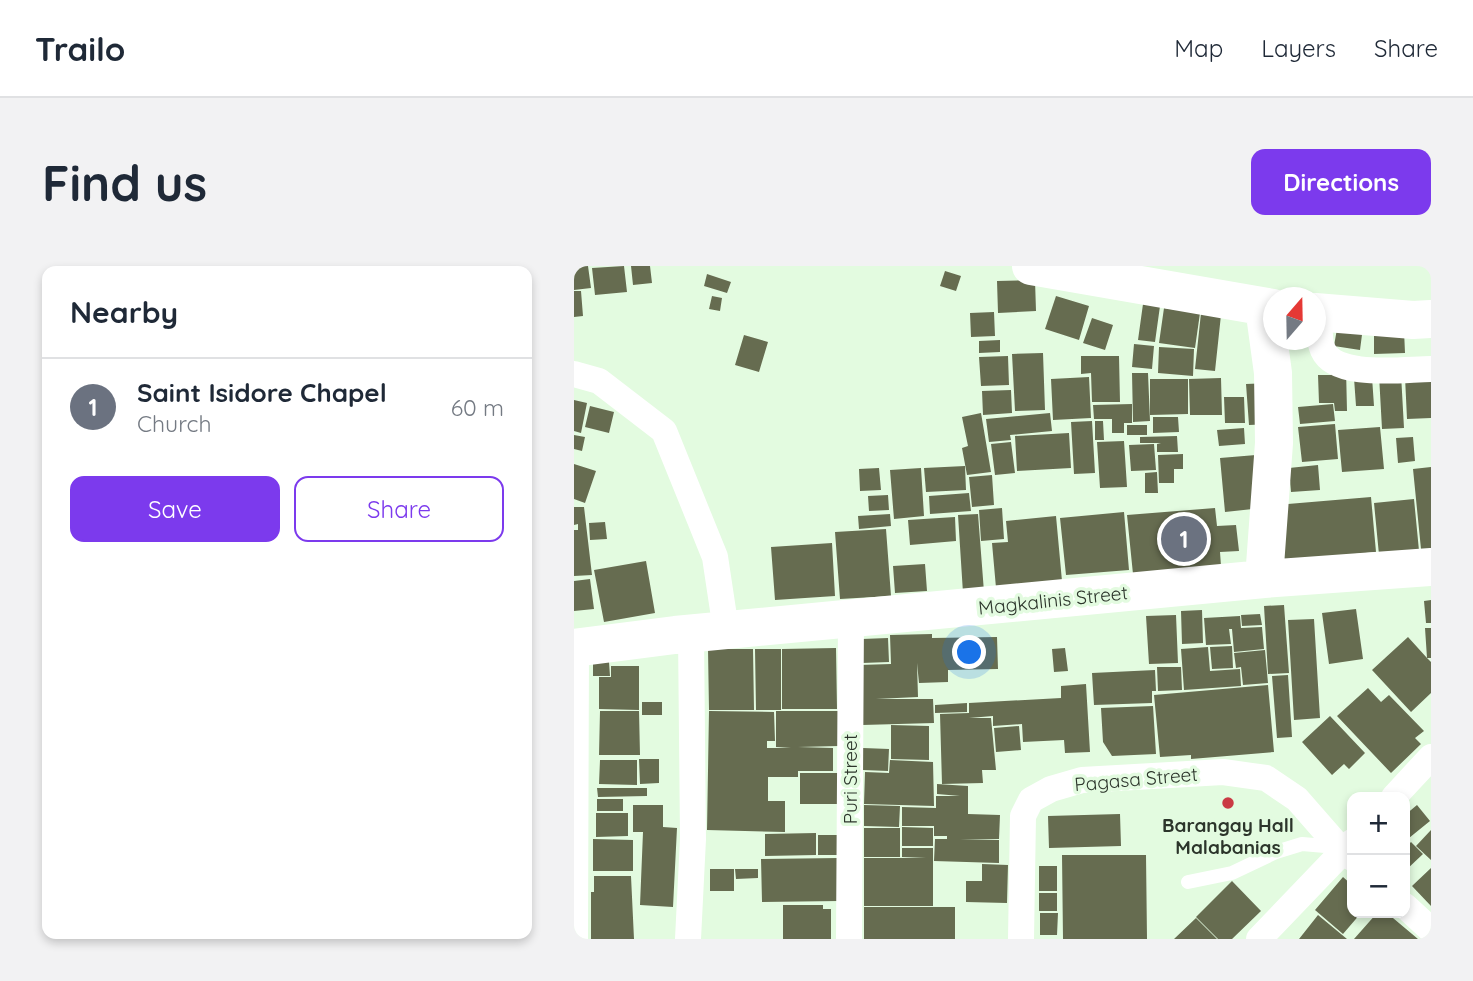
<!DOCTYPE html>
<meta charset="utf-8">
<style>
body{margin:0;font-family:Quicksand,sans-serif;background:#f2f2f3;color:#1f2937}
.controls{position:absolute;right:21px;bottom:21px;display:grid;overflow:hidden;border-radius:14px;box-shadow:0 4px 10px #0003}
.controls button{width:63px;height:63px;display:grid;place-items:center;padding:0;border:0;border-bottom:2px solid #e0e1e3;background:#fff;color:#1f2937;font:35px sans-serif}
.compass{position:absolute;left:689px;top:21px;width:63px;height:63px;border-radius:50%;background:#fff;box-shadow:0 4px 10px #0003;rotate:20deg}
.you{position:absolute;left:396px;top:387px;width:24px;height:24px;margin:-18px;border:5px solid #fff;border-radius:50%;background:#1a73e8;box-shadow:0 0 0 10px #1a73e833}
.badge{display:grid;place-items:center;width:46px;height:46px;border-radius:50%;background:#7c3aed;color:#fff;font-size:23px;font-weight:700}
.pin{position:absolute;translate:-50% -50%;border:4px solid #fff;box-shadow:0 2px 7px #0006}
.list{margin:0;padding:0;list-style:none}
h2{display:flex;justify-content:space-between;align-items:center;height:91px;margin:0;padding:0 28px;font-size:30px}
h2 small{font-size:23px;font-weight:400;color:#747a83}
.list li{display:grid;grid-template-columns:46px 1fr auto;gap:21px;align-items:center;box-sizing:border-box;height:98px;padding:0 28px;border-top:2px solid #e0e1e3}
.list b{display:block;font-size:26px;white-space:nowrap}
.list p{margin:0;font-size:23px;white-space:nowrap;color:#747a83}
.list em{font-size:23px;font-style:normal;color:#747a83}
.actions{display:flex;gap:14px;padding:21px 28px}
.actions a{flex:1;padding:16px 0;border:2px solid #7c3aed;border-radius:14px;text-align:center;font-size:24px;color:#7c3aed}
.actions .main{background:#7c3aed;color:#fff}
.map{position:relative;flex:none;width:857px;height:673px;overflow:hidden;border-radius:14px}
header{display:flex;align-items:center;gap:42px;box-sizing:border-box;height:98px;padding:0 35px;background:#fff;border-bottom:2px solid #e0e1e3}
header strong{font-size:33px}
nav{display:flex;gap:38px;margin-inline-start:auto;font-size:24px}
.intro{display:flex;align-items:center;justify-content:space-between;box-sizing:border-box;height:168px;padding:0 42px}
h1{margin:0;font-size:49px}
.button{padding:18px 32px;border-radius:14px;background:#7c3aed;color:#fff;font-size:24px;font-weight:700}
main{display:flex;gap:42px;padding:0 42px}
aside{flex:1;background:#fff;border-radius:14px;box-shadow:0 4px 10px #0003}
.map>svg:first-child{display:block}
.building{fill:#666c50}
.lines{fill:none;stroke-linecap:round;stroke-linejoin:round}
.lane{stroke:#fff;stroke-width:14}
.street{stroke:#fff;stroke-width:26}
.secondary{stroke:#fff;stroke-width:38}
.poi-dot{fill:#ca3a44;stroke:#e3fbe0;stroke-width:2.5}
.labels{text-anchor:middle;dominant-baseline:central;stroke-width:7;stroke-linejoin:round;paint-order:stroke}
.street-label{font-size:19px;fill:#2c352b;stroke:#e3fbe0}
.poi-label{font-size:19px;font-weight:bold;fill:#2c352b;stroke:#e3fbe0}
</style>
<header>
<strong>Trailo</strong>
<nav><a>Map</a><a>Layers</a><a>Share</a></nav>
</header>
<div class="intro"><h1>Find us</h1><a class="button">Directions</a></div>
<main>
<aside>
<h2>Nearby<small></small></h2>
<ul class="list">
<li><span class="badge" style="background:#6b7280">1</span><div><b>Saint Isidore Chapel</b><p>Church</p></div><em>60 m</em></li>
</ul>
<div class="actions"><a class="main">Save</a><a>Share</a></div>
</aside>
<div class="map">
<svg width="857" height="673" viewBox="0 0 857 673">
<rect width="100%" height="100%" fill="#e3fbe0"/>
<path class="building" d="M0 0H14L17 22 0 24Z
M50 0 53 26 21 29 18 2Z
M57 0H76L78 17 59 19Z
M371 5 387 10 382 25 366 20Z
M133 8 157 16 153 27 130 20Z
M461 14 462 45 424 47 423 15Z
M0 25H7L9 50 0 51Z
M138 30 148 32 146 45 135 43Z
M482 30 515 40 505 74 471 63Z
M569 38 586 40 581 76 564 74Z
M590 42 626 47 621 82 585 77Z
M420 46 421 70 397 71 396 47Z
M627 47 647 49 641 105 621 103Z
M518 52 539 59 531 84 509 77Z
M764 57 789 61 786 84 760 80Z
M830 64 831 87 800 88V65Z
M170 69 194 76 185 106 161 99Z
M426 74V86L405 87V75Z
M560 78 580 80 578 103 558 101Z
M585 81 620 83 619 110 584 107Z
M469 87 471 144 441 145 438 88Z
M434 90 435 119 407 120 405 91Z
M507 90H545L546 136H518L517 107 507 108Z
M757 102H772L773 145H761L760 137H745L744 109H757Z
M558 107H574L576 155 559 156Z
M827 108 830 162 808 163 805 109Z
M857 110V152L833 153 831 111Z
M515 111 517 152 479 154 477 113Z
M798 111 800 140H782L780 112Z
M647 112 648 149H616L615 113Z
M576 113H614V148L576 149Z
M696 117 699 158 675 159 672 118Z
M437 124 438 147 409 149 408 125Z
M650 131H670L671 157H651Z
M0 134 13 137 7 167 0 165Z
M558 138V157H550V167H538V153H520L519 139Z
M759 138 761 155 726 158 724 141Z
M16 140 40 146 35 167 11 161Z
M407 147 417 206 393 209 388 182 394 180 388 151Z
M476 147 478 165 436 169 437 174 415 176 412 153Z
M579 151H604L605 166 579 167Z
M518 155 521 207 500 208 497 156Z
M521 155H529L530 174H521Z
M761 158 764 193 728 196 724 161Z
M553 159H573V169H553Z
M806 161 810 203 768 206 764 164Z
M670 162 671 178 645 180 643 164Z
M495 167 497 202 443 205 441 170Z
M0 169 11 171 8 185 0 183Z
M603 170 604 186H583V178L587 177H566V171Z
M839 171 841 195 824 197 822 172Z
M550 175 553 221 526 222 523 176Z
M437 176 441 207 421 209 417 178Z
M580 178 582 204 557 205 555 179Z
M609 188V203H600V217H585L584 189Z
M682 189 688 242 651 246 646 192Z
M0 198 22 205 11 237 0 233Z
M744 199 746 224 717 226 715 202Z
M391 200 392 224 352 226 350 202Z
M857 201V292L848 293 839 203Z
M305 202 307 224 286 225 285 203Z
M347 202 350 250 320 253 316 204Z
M583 206 584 227H571V207Z
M418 209 420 239 398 241 395 211Z
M395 227 397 245 356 248 355 230Z
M314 229 315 244 295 245 294 230Z
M797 231 802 286 708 295 702 239Z
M840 233 846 295 806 299 800 237Z
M0 241H10L18 309 0 310V264H4V258L0 259Z
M428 242 430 273 407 275 405 244Z
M641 242 643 260 662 259 665 285 646 286 647 300 559 308 553 249Z
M550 246 555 304 492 309 486 252Z
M316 248 317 260 285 263 284 250Z
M404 248 410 326 389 327 384 249Z
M482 250 489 326 423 333 418 277 434 276 432 255Z
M381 251 382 275 336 279 334 254Z
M31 256 33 273 16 274 15 257Z
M312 263 317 330 266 333 261 266Z
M258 277 261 330 201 334 197 281Z
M72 295 81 347 30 356 20 304Z
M351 298 353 325 321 327 319 300Z
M16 313 20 343 0 345V315Z
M857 334V357H852L850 335Z
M710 339 715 407 694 408 690 340Z
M782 343 789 393 755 398 748 347Z
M628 344 629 377 608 378 607 345Z
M686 348 688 359 668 360 667 349Z
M602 349 604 397 575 398 572 350Z
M666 350 667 362 688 361 690 383 660 386 658 363H655L657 378 632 379 630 352Z
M740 353 746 452 720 454 714 354Z
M851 362H857V392H853L857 396V427L837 446 798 404 834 371 853 392Z
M358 368V372L423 371 424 403 374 404V416L345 417 343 397 344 431 302 433H359L360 457 288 459 285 399 317 398 316 369Z
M314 372 315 396 288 397V373Z
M658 380 659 402 638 403 636 381Z
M634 381 636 405 666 403 667 420 610 424 607 383Z
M262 382 263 443H208V383Z
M491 382 494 405 480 406 478 383Z
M134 383H179L180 444H135Z
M181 383H207V444H182Z
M691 384 694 417 669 419 667 401 662 402 660 387Z
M19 396H35L36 410H19Z
M37 400H65V444L25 443V411H37Z
M583 401H607L608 424 584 425Z
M581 404 582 425H578V437L520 439 518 407Z
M714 409 718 471 703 472 698 410Z
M512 418 516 486 491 487 490 474 449 476 448 458 419 460V450L395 452H417L422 504H408L409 517 368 518 366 448 395 447V437L487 432V420Z
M694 419 700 486 617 493V489L586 491 580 429Z
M794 422 807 436 815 429 850 465 841 472 847 478 817 507 763 450Z
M68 436H88V449H68Z
M393 437V446L361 447V439Z
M579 440 582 488 538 490 529 476 527 442Z
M26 445H65L66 489H25Z
M135 445 200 446 201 475H193V482H217L202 481V445H265V480L224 481 259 482V505H224V511H194V535H211V566L133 564Z
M756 450 791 487 775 503 770 498 758 509 728 476Z
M317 459 355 460V494L317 493Z
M445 460 447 484 422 486 420 462Z
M289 482 315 483 314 505 289 504Z
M65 493H85V517L66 518Z
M26 494H63V519L25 518Z
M316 494 359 496 360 540 290 538 291 506 315 507Z
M226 507H265L264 538H226Z
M363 518 394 520V548L426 549 425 573H386L425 574V597L360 595 361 573H373V570H360V560H328V541L362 542V530H386L363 528Z
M23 522H73V530L24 531Z
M23 533H49V545H23Z
M59 539H89V561L103 562 99 641 66 639 69 566H59Z
M290 539 326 540 325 561 290 560Z
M843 539 856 555 835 572 831 567V549Z
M22 547H54V570L22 571Z
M546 548 547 580 475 582 474 550Z
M328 561 359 562V580H328Z
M290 562H326V591H290Z
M857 564V594L842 580Z
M242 567V589L191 590V568Z
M244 569H264V589H244Z
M19 573 59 574V605H19Z
M837 576 849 588 831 605V582Z
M328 582H359V640H290V592H352L328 591Z
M488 589H572L573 673H489Z
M265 592V635L188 636 187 593Z
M408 598 434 599 433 637 392 636V615H408Z
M465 600H483V625H465Z
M857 602V640L838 620Z
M136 603H160V625H136Z
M161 603H184V612L162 613Z
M20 610H57L60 673H17V626H20Z
M769 611 778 619V647H787L769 668 741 644Z
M658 615 687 645 658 673H644L622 651Z
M465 627H483V645H465Z
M209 639H249V643H257V673H209Z
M290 641H381V673H290Z
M466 647H484L483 669H466Z
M803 647H813L844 673H780Z
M744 649 773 673H725Z
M622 652 643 673H600Z"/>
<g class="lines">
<path class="lane" d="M614 616 658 607 702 586 728 578 763 581"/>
<path class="street" d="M746 46C746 58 744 73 749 84 762 113 830 103 857 103
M0 108 25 115 90 165 141 291 152 364
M820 531 857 491
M831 640 857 664
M1 673 2 382
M114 673 119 573 117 367
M275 673 277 353
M447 673 449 550 457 534 477 523 508 514 649 506 692 512 723 533 765 581 778 592
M685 673 778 576"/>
<path class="secondary" d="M457 0 699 42
M741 46 839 54 857 53
M690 313 700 177 699 107 690 41
M0 382 101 369 690 313 857 301"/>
</g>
<circle class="poi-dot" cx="654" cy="537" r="7"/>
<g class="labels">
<g class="street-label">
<text transform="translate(479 334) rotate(-6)">Magkalinis Street</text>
<text transform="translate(276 513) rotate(-90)">Puri Street</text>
<text transform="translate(562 513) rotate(-5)">Pagasa Street</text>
</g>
<g class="poi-label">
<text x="654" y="559">Barangay Hall<tspan x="654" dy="22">Malabanias</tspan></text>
</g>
</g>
</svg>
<div class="controls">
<button>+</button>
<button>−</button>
</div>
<svg class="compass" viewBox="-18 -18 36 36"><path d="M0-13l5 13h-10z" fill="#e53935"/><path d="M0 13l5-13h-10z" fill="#747a83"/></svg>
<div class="you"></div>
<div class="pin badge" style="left:610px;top:273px;background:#6b7280">1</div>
</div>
</main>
